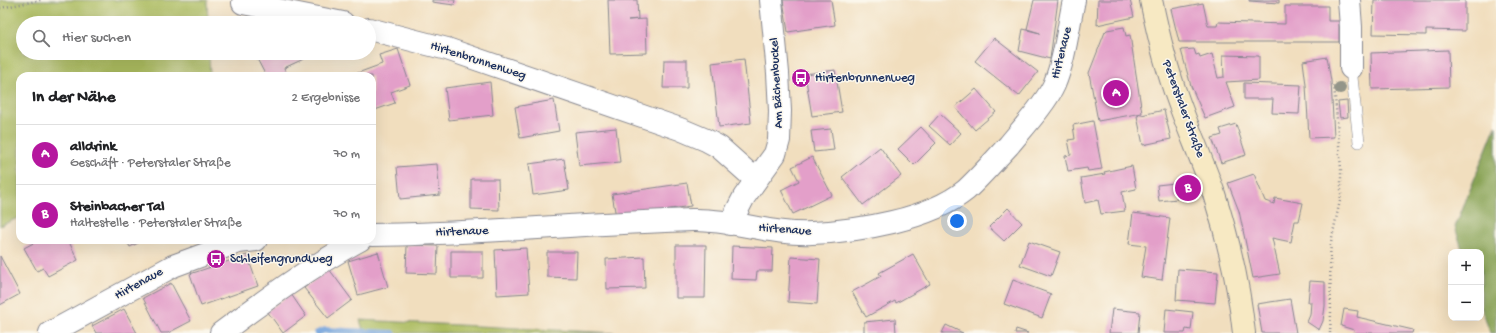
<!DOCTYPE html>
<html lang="de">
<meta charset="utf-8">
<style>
body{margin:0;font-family:"Gochi Hand",sans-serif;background:#f6f6f6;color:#202124}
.controls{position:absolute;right:12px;bottom:12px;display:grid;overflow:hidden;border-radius:8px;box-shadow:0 4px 16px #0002}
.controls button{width:36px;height:36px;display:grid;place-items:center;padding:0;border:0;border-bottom:1px solid #e0e0e0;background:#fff;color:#202124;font:20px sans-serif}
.you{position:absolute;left:957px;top:221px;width:14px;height:14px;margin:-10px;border:3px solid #fff;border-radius:50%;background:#1a73e8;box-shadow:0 0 0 6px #1a73e833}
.badge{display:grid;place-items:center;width:26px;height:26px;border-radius:50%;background:#b5179e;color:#fff;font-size:13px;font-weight:700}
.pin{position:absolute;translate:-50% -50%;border:2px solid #fff;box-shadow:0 1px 4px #0006}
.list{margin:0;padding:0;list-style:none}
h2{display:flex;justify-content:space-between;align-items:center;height:52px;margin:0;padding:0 16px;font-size:17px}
h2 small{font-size:13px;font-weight:400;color:#757577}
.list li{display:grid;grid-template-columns:26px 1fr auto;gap:12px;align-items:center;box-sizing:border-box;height:60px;padding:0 16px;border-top:1px solid #e0e0e0}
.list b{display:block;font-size:15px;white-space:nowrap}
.list p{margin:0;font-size:13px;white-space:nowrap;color:#757577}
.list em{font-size:13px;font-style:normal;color:#757577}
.icon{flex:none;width:22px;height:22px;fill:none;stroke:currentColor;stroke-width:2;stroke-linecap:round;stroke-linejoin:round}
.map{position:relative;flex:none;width:1496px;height:333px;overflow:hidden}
.search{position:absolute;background:#fff;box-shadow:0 4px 16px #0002;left:16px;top:16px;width:360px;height:44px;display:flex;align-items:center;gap:10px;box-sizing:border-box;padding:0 14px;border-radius:22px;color:#757577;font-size:15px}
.panel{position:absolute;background:#fff;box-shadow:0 4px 16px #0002;left:16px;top:72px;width:360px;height:172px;border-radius:12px}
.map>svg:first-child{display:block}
.green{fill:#abbb5e;stroke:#63755e}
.forest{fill:#88a355;stroke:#52695a}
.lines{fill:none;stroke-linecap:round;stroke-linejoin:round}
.stream{stroke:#72a3dd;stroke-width:6}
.building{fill:#e39fc9}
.service-casing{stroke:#86868e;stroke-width:12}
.minor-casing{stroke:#86868e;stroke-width:24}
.secondary-casing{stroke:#86868e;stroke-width:24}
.path{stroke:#86868e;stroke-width:2.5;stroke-dasharray:1 3;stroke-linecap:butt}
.service{stroke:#fff;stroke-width:11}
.minor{stroke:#fff;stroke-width:22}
.secondary{stroke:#f7e9c3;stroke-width:22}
.tree{fill:#939589}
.labels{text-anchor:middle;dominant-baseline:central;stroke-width:3;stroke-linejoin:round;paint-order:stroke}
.street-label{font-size:13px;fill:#1b2f5e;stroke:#fbf7ec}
.poi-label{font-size:13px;fill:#1b2f5e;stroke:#fbf7ec;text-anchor:start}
</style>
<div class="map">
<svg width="1496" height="333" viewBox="0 0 1496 333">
<rect width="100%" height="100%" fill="#fbf7ec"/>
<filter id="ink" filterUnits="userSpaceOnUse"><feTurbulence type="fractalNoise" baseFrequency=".025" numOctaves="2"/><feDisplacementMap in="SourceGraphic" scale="8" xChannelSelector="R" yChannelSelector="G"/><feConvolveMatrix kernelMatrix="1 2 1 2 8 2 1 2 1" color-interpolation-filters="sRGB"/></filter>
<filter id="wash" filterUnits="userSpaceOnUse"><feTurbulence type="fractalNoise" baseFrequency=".012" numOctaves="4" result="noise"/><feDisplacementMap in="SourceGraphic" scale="16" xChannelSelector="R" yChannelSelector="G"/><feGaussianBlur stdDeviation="0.9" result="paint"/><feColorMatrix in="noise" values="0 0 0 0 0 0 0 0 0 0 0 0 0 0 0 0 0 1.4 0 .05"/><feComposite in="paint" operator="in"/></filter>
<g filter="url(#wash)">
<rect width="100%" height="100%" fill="#f1debe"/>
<path class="green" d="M0 0H207L208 23H23V53H209L210 76H20V217L0 226Z
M360 320 615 333H364Z"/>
<path class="forest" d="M1496 125V333H1490L1481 306V252H1463L1455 227Z"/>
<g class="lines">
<path class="stream" d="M317 333 325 330 393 333"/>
</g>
<g id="blocks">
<path class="building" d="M432 0H455L454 5 432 2Z
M608 0H637L638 19 628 20 646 19 647 53 610 54Z
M783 0H831L835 25 788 32Z
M1034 0H1058L1050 59 1019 51 1023 29 1040 33 1027 29Z
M1098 0H1130L1134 17 1097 25Z
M1249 0H1279V3L1249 1Z
M1374 0H1465V31L1426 30V35L1373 34Z
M1203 3 1208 26H1217L1218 22 1285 24V6H1328V21H1339V42H1179L1171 9Z
M1124 27 1126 36 1130 35 1142 113 1098 121 1089 73 1105 32 1107 30Z
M994 38 1038 72 1019 96 975 61Z
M398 49 410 85 391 92 395 103 372 111V76H355V74L382 64 379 55Z
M1194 49 1196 55 1199 54 1200 58 1212 54 1218 78 1224 77 1223 55 1259 56V80L1226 82 1235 107 1205 118 1191 86 1181 50Z
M1448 50 1449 87 1372 89 1371 53Z
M254 53H311L310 56 284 68 288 76H266Z
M1327 57 1331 81 1334 137 1309 138 1306 85 1303 61Z
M744 59 751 123 719 127 712 63Z
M664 60H687V88H663Z
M835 70 842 112 812 116 805 74Z
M490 82 493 115 449 120 445 88Z
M1244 83 1301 85 1299 114 1272 113 1273 99H1244Z
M976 89 996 112 975 130 955 107Z
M554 100 559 131 520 138 515 107Z
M1347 101 1348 117 1340 118 1338 102Z
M1164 110 1171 139 1143 145 1137 116Z
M940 114 961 133 950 145 929 126Z
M1093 121 1102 169 1088 171 1087 168 1068 171 1065 156 1071 155 1068 140 1075 139 1073 125Z
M1236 124 1246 155 1221 163 1212 138 1222 135 1220 129Z
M921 127 936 143 914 165 898 149Z
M616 128 620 162 579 166 575 132Z
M831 129 834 150 814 152 811 131Z
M880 147 901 176 863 205 842 177Z
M812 157 832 195 793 214 781 190 799 181 792 167Z
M564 159 569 190 533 195 529 164Z
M437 164 440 195 400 199 397 167Z
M1132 166 1136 189 1122 192 1125 211 1101 214 1098 200 1085 203 1081 178 1105 174 1104 172Z
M1254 174 1265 201 1274 204 1275 198 1303 203 1299 221H1295L1291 242 1272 238 1280 274 1253 278 1239 211 1228 183Z
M471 179H498L499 210 471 209Z
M687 183 691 206 616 217 612 194Z
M1175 183 1177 199 1159 201 1157 185Z
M1008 208 1022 223 1004 241 989 227Z
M1133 213 1170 218 1162 280 1141 277 1146 246 1129 244Z
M39 240H73L69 242 78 260 48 276 43 268 37 271 24 248Z
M126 240H144L130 247Z
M1029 241 1060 252 1051 276 1020 265Z
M407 245 438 246 437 274 406 273Z
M676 245H706L705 298H676Z
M732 246 773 248 772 271H757L756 280 731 279Z
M526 248 529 293 497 295 495 250Z
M451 251H483V278H451Z
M378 252 388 287 358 295 348 261Z
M547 252H577L576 278 547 277Z
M913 254 930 284 896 303 895 301 866 317 852 292 881 276 879 273Z
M247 255 258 286 201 306 190 274Z
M0 256 20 294 0 305Z
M644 257 645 288 607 289 606 259Z
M791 257 820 259 817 304 788 302Z
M329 269 352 300 328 318 304 288Z
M1178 269 1218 272 1215 303 1176 300Z
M1013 280 1051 294 1042 318 1004 304Z
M1310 281 1325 282V306L1323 321 1319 330 1307 322 1310 315 1311 302H1308Z
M171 283 191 321 168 333H161L143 298Z
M291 294 306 316 283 333 267 311Z
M1290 299 1296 333H1262L1257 304Z
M124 309 137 333H96L92 326Z
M1112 309 1140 312 1138 333H1109Z
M1166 309 1193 312 1191 330 1186 329 1185 333H1164Z
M1344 309 1358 311 1357 317 1413 330 1412 333H1353L1354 330 1341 326Z
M895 319 896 333H864V322Z
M946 325 963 333H942Z
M1016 329 1028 333H1015Z"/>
</g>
</g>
<g filter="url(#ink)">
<use href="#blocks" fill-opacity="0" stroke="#86868e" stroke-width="1"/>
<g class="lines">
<g class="service-casing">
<path id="service" d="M1351 68 1359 142"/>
</g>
<g class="minor-casing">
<path id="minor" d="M1349 0 1351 27V68
M243 3 343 23
M369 29 447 49 680 129 706 140 719 147 756 180
M730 224 744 197 775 154 779 140 780 111 778 73 771 0
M372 235C479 234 585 223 692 220 732 219 771 235 812 233 858 231 929 220 966 190 981 176 995 160 1009 145 1022 129 1046 103 1054 85 1065 59 1068 28 1074 0
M50 333 173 266 238 242 256 240
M221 333C265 300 311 266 360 240"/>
</g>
<g class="secondary-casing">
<path id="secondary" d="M1151 0C1158 34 1166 67 1178 100 1189 131 1203 162 1214 194 1228 238 1239 286 1244 333"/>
</g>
<path class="path" d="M0 8 41 0
M1330 333 1331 313 1330 258 1331 242 1341 196V169L1334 85 1336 83"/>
<use href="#service" class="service"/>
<use href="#minor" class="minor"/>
<use href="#secondary" class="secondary"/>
</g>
<circle class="tree" cx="1340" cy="88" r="6"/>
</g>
<defs>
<g id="bus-disc" transform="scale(1)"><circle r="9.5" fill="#b5179e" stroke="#fbf7ec"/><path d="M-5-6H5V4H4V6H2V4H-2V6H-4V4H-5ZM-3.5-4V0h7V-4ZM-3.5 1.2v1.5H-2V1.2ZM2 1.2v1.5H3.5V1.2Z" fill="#fff"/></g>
</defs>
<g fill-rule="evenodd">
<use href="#bus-disc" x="801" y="78"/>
<use href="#bus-disc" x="216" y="259"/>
</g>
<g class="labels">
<g class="street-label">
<text transform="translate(1062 53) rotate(-76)">Hirtenaue</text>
<text transform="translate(478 61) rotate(18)">Hirtenbrunnenweg</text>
<text transform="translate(777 83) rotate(-93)">Am Bächenbuckel</text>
<text transform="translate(1183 109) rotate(70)">Peterstaler Straße</text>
<text transform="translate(785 230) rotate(4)">Hirtenaue</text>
<text transform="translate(462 232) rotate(-2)">Hirtenaue</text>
<text transform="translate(139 284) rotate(-29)">Hirtenaue</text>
</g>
<g class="poi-label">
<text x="815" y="78">Hirtenbrunnenweg</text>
<text x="230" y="259">Schleifengrundweg</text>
</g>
</g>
</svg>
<div class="controls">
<button>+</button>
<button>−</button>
</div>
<div class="you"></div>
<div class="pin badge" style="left:1116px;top:93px">A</div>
<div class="pin badge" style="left:1188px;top:188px">B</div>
<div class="search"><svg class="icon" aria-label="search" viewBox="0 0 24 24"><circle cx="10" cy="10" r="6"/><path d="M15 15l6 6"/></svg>Hier suchen</div>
<section class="panel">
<h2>In der Nähe<small>2 Ergebnisse</small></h2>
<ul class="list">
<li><span class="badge">A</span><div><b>alldrink</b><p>Geschäft · Peterstaler Straße</p></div><em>70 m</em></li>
<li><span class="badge">B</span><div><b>Steinbacher Tal</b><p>Haltestelle · Peterstaler Straße</p></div><em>70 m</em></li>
</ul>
</section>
</div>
